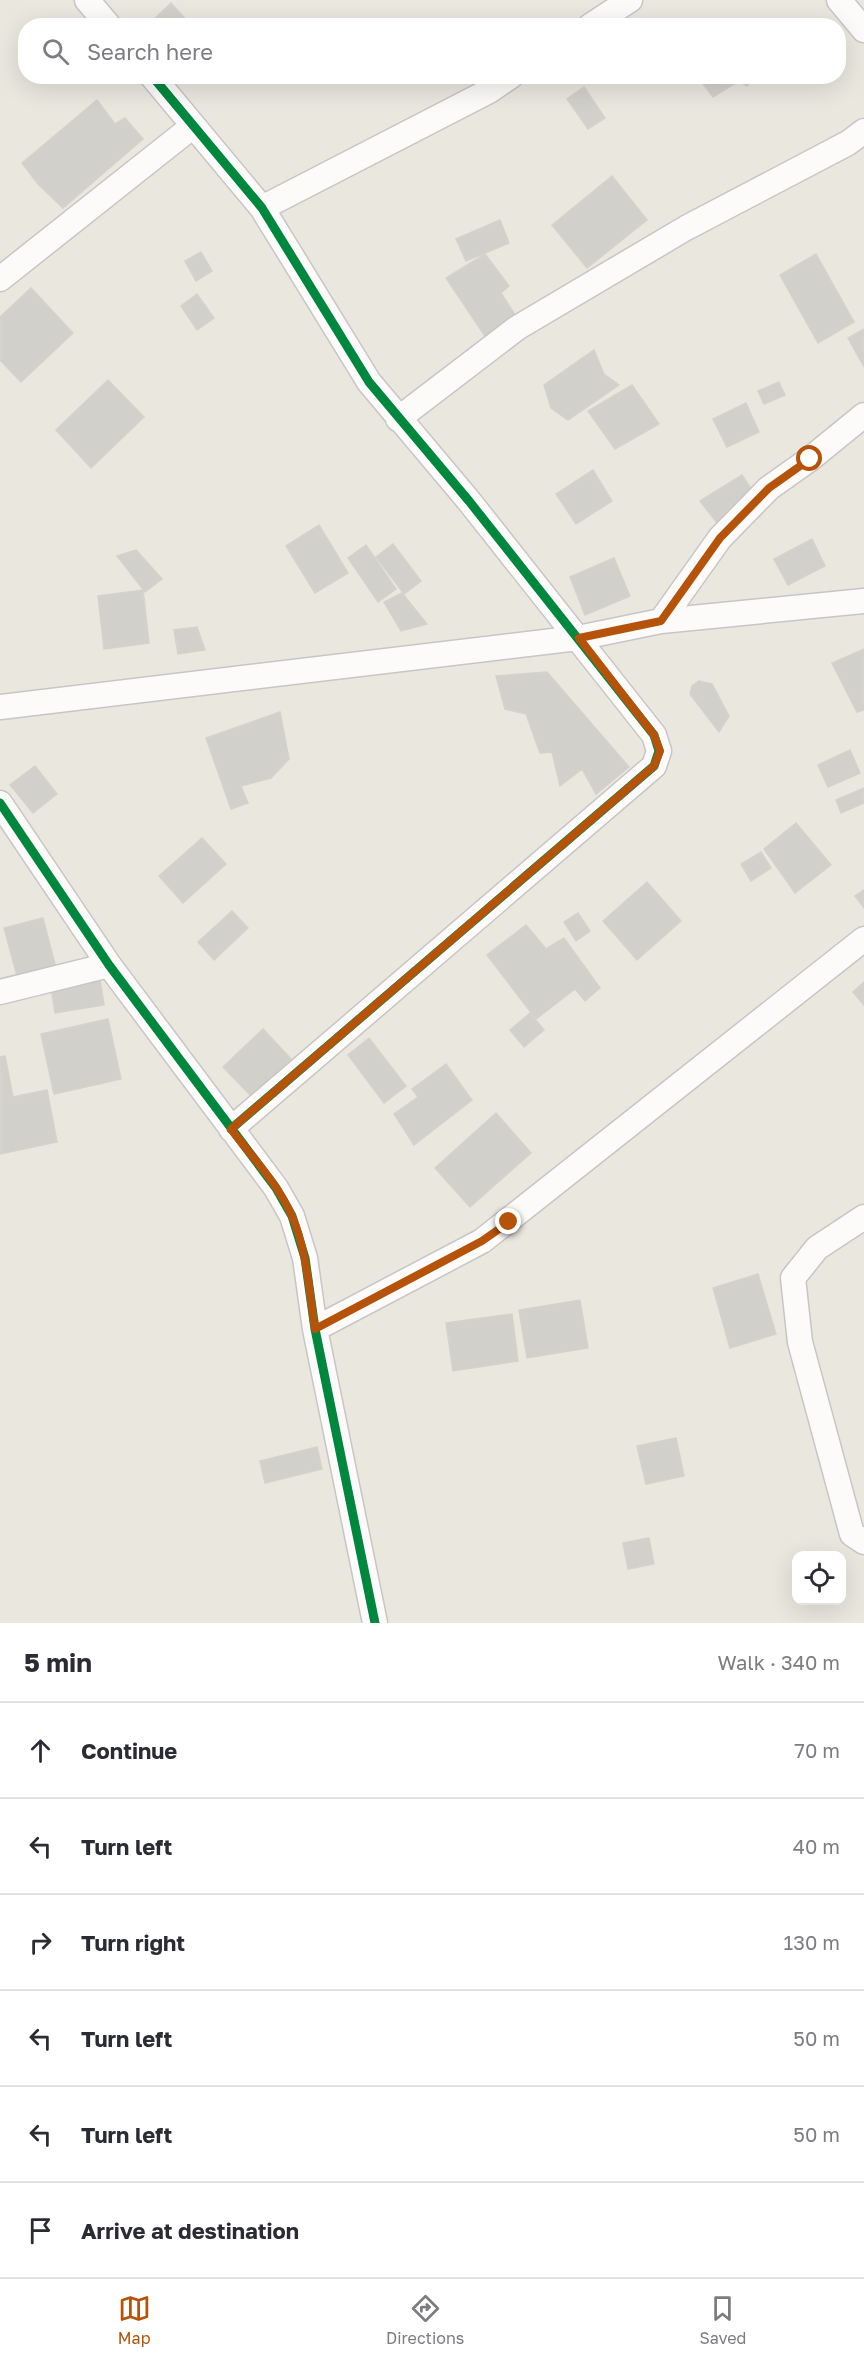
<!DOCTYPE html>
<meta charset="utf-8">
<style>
body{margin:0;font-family:"Golos Text",sans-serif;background:#f7f7f7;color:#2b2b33}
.controls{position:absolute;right:18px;bottom:18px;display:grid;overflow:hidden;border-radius:12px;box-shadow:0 6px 24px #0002}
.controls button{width:54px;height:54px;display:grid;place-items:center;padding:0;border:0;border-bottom:2px solid #e1e1e2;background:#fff;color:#2b2b33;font:30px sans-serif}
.stop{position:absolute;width:18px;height:18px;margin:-14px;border:4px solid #b45309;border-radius:50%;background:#fff}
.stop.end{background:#b45309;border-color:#fff;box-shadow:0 2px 6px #0008}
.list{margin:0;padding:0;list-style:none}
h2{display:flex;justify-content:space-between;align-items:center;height:78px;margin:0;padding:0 24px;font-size:26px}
h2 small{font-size:20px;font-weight:400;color:#7c7c81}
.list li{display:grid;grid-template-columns:39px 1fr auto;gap:18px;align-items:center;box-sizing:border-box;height:96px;padding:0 24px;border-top:2px solid #e1e1e2}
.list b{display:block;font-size:22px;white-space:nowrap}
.list em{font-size:20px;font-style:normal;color:#7c7c81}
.icon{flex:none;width:33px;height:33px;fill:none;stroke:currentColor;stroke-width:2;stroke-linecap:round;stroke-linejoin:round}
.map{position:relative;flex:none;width:864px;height:1623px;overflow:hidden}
.search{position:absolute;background:#fff;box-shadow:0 6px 24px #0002;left:18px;right:18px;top:18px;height:66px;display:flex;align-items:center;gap:15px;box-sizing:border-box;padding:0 21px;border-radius:24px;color:#7c7c81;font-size:22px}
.sheet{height:654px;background:#fff}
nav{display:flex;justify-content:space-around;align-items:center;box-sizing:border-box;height:84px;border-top:2px solid #e1e1e2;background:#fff;font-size:16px;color:#7c7c81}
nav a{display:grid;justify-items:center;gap:3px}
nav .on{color:#b45309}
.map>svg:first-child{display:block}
.building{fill:#d2d0cb;stroke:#d5d2cb;stroke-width:1.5}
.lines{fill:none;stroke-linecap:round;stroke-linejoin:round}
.street-casing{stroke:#c7c6c5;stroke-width:27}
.street{stroke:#fcfbfa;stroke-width:24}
.cycleway-casing{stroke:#fff;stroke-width:13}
.cycleway{stroke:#00873e;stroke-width:9}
.route{stroke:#b45309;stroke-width:8}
</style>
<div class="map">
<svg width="864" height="1623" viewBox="0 0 864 1623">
<rect width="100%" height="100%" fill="#eae7df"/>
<path class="building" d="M171 3 191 25 197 23 201 26H154L151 22Z
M697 76H756L747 86 739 81 713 97Z
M584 87 605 118 588 129 567 99Z
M97 100 115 124 125 118 143 139 63 208 38 184 22 163Z
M612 176 647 220 587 268 552 225Z
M500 220 509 243 466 261 456 239Z
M201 252 212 271 196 281 185 261Z
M485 254 509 286 501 293 525 330 489 342 446 278Z
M816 254 854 322 818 343 780 275Z
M31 288 73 333 21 382 0 360V317Z
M197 294 214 318 197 330 181 306Z
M864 329V367L848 338Z
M594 350 604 374 619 385 568 420 551 408 544 385Z
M108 380 144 417 91 468 56 430Z
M779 382 785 395 764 404 758 391Z
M632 385 659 424 615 449 588 411Z
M746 403 759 432 727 447 713 419Z
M593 470 612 501 576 524 556 494Z
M742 475 762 505 721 528 700 501Z
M319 525 348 573 315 593 286 546Z
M812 539 825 566 788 585 774 559Z
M393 544 421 581 404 594 376 557Z
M366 545 396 589 378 602 348 558Z
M136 550 162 579 145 592 117 556Z
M614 558 630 596 585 615 570 577Z
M143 590 149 643 104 649 98 596Z
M402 593 427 624 401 631 384 602Z
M197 627 205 650 178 654 174 630Z
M864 649V710L857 712 832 663Z
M547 672 629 767 596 794 582 769 560 786 552 752 540 753 526 714 505 709 496 676Z
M699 681 712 684 729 716 719 732 690 694 692 686Z
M280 712 289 759 271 778 241 786 248 803 231 809 206 738Z
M850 750 860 773 828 787 818 765Z
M35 766 57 794 33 813 10 785Z
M864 788V803L841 813 836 800Z
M796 823 831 865 795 893 764 849Z
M202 838 226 864 183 903 159 876Z
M761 852 771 868 751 881 741 864Z
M647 882 681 921 637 960 603 921Z
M864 890V908L855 896Z
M232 911 248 928 214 960 198 942Z
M578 913 590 931 576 941 564 922Z
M43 918 57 972 19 983 4 928Z
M526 925 546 949 564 938 600 988 585 1001 575 989 536 1019 487 955Z
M99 973 104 1005 55 1013 50 981Z
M864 982V1005L853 992Z
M530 1013 544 1030 524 1047 510 1030Z
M108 1019 121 1079 54 1094 41 1034Z
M263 1029 291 1059 251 1096 223 1067Z
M369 1038 406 1086 384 1103 348 1055Z
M5 1056 13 1097 47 1090 57 1142 0 1154V1057Z
M446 1064 472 1100 414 1145 394 1114 418 1097 412 1089Z
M496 1113 531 1153 470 1207 435 1168Z
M758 1274 776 1334 730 1348 713 1288Z
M580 1300 588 1348 527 1358 519 1310Z
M512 1314 518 1361 453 1371 446 1323Z
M676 1438 684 1476 646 1484 637 1446Z
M317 1447 322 1469 265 1483 260 1461Z
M649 1538 654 1564 628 1569 623 1543Z"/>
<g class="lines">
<g class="street-casing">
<path id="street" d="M87 0 109 26
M839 0 864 30
M590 26 630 0
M152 76 262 208 369 382 469 501 654 735 659 751 654 766 231 1129
M262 208 489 91 511 76
M0 279 193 126
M398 419 517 328 686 228 848 143 864 131
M661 621 720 538 769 488 810 459 864 415
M0 707 578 638 661 621 864 601
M0 803 109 965 276 1188 292 1216 305 1258 315 1329 375 1623
M0 992 109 965
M864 1217 817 1248 793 1278 800 1342 852 1534 864 1542
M315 1329 482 1241 864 939"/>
</g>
<use href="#street" class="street"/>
<g class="cycleway-casing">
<path id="cycleway" d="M152 76 262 208 369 382 469 501 654 735 659 751 654 766 231 1129
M0 803 109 965 276 1188 292 1216 305 1258 315 1329 375 1623"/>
</g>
<use href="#cycleway" class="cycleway"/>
</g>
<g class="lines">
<path class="route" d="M509 1222 482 1241 315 1329C309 1291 307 1251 292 1216 278 1184 252 1157 231 1129L654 766 660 751 654 735 579 638 661 621 720 538 769 488 810 459"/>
</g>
</svg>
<div class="controls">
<button><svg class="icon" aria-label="locate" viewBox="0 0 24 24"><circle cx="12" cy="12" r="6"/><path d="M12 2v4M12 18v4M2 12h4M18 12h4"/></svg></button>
</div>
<div class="stop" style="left:810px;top:459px"></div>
<div class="stop end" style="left:509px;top:1222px"></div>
<div class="search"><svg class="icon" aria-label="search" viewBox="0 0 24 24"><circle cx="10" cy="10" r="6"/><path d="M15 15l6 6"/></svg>Search here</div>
</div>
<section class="sheet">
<h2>5 min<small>Walk · 340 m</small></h2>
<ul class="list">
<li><svg class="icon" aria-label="ahead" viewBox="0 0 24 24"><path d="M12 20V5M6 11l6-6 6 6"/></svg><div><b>Continue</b></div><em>70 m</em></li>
<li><svg class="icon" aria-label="left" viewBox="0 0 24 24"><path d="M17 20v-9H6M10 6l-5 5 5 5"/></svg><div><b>Turn left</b></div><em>40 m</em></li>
<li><svg class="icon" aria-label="right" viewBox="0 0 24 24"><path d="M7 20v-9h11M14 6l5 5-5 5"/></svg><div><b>Turn right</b></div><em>130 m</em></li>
<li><svg class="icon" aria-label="left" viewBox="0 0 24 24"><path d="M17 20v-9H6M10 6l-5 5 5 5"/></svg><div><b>Turn left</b></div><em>50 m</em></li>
<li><svg class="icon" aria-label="left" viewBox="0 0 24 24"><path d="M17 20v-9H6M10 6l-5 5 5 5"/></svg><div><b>Turn left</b></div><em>50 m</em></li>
<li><svg class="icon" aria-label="arrive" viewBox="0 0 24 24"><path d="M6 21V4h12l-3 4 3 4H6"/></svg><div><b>Arrive at destination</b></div></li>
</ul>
</section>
<nav>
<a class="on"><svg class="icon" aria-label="map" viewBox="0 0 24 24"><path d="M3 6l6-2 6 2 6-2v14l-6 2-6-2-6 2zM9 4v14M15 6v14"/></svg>Map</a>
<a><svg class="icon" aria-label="directions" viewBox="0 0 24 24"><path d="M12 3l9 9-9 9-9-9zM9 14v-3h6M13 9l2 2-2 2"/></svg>Directions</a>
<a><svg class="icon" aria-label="saved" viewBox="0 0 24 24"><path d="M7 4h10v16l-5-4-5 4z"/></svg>Saved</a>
</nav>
